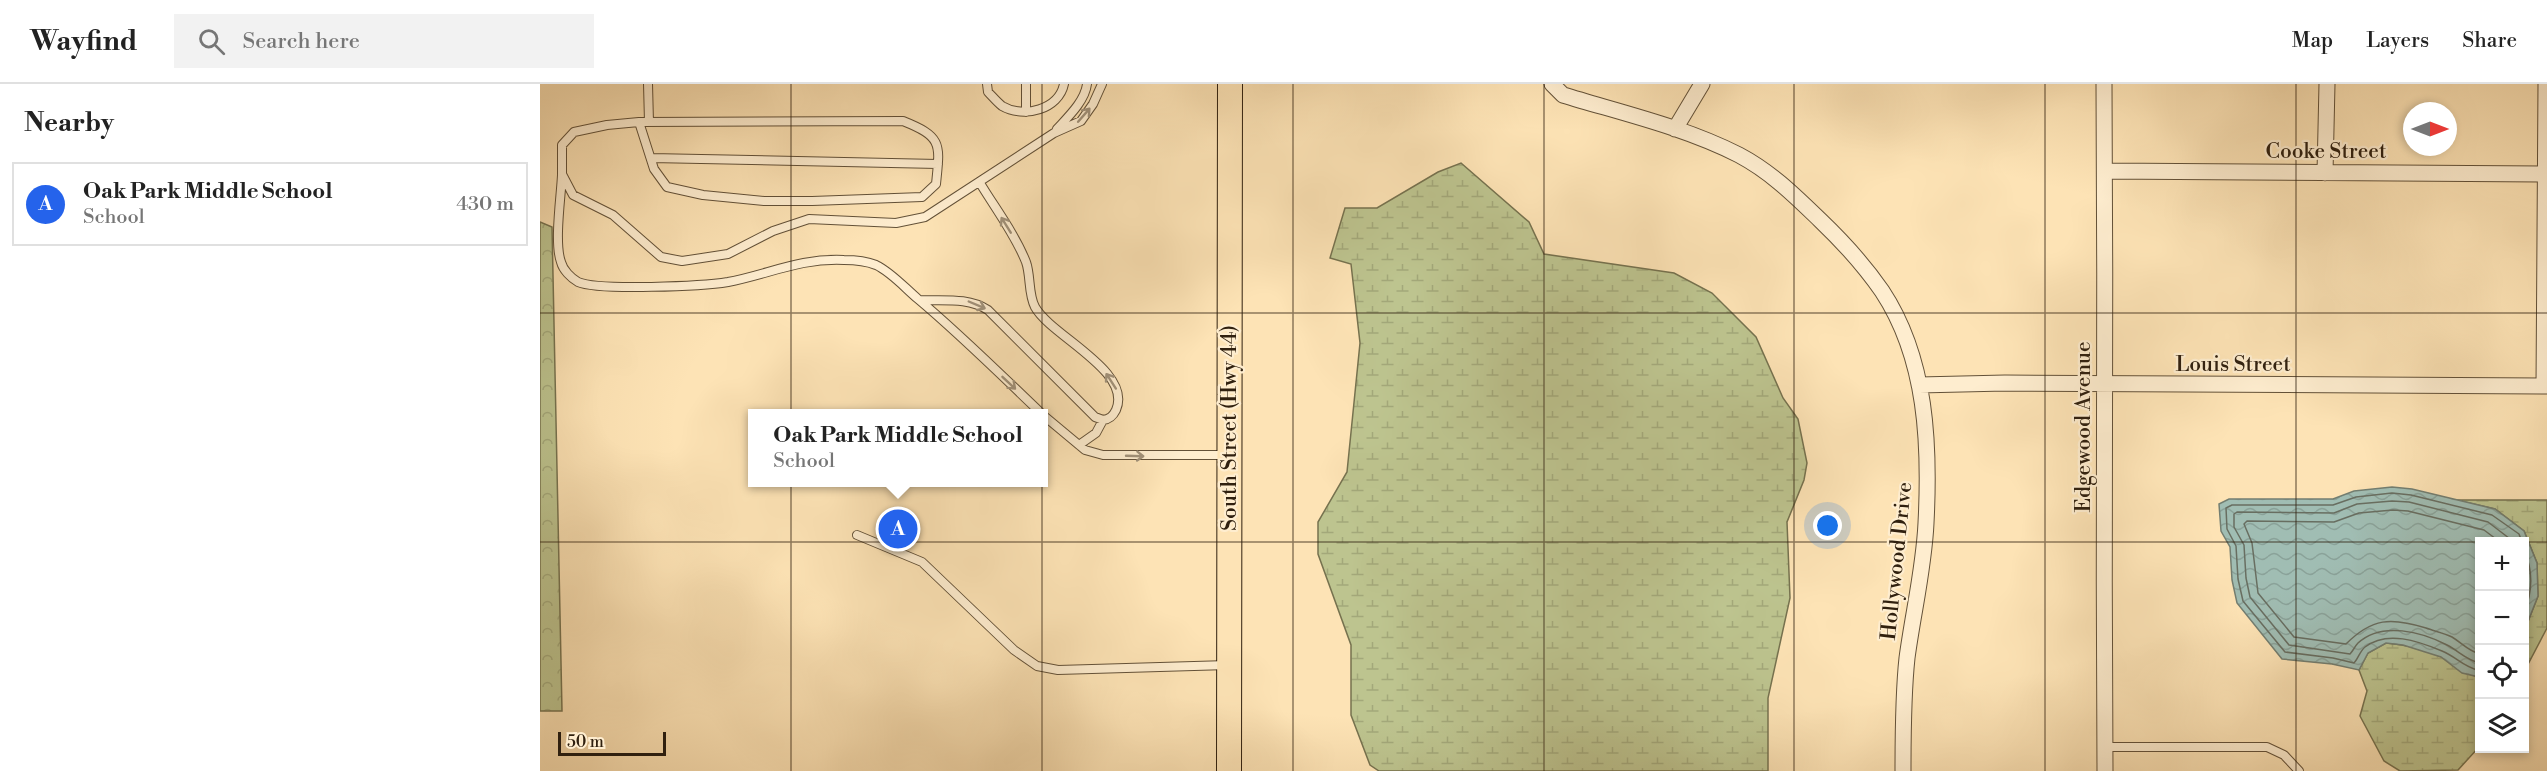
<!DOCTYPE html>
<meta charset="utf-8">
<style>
body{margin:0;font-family:"Libre Bodoni",serif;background:#f2f2f2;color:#222}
.controls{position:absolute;right:18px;bottom:18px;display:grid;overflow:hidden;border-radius:0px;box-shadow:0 3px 9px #0003}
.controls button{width:54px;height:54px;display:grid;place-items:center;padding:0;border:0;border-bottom:2px solid #e0e0e0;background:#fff;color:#222;font:30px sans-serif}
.compass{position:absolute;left:1863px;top:18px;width:54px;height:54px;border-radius:50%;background:#fff;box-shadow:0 3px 9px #0003;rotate:90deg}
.scale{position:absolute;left:18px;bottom:15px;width:108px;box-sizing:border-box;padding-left:6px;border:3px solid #30200f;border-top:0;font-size:16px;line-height:21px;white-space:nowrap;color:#30200f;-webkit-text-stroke:4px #feedcf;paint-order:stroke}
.you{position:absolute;left:1288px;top:442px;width:21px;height:21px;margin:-15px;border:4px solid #fff;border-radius:50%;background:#1a73e8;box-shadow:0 0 0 9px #1a73e833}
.badge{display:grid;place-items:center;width:39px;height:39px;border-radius:50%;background:#2563eb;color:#fff;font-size:20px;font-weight:700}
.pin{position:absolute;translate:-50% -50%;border:3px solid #fff;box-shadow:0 2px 6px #0006}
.popup{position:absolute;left:208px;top:325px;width:300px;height:78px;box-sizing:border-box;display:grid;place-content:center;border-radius:0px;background:#fff;filter:drop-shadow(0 2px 4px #0005);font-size:20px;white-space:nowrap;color:#767676}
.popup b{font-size:22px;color:#222}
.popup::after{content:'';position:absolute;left:50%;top:100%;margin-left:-12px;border:12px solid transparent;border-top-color:#fff}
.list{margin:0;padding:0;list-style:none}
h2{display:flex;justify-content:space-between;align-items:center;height:78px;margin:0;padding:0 24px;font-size:26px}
h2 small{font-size:20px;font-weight:400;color:#767676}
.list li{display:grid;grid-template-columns:39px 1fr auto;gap:18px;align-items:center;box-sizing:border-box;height:84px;margin:0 12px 12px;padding:0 12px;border:2px solid #e0e0e0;border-radius:0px}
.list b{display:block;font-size:22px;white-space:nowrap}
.list p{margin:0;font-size:20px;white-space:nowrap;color:#767676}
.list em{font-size:20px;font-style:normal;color:#767676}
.icon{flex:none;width:33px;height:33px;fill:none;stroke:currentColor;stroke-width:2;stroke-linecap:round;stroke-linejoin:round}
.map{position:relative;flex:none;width:2007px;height:687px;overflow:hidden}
header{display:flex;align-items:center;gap:36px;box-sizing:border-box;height:84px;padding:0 30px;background:#fff;border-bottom:2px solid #e0e0e0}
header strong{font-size:28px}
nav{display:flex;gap:33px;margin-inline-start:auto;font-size:21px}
.search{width:420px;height:54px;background:#f2f2f2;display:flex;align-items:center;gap:15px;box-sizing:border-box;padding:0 21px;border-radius:0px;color:#767676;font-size:22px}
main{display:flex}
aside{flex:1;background:#fff}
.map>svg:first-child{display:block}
.forest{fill:url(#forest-crowns);stroke:#76724f;stroke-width:1.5}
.wetland{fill:url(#wetland-marsh);stroke:#76724f;stroke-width:1.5}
.water{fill:url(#water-waves);stroke:#737e71;stroke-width:1.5}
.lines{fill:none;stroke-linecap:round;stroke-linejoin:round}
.shore{stroke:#686e61;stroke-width:1.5}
.lane-casing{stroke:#635138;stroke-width:10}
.street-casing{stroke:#635138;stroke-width:17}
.primary-casing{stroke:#30200f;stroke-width:26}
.lane{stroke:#feedcf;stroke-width:8}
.street{stroke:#feedcf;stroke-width:15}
.primary{stroke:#fde3b5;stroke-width:24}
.oneway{stroke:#a19179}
.grid{fill:none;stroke:#30200f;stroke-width:1.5;stroke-opacity:0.55}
.labels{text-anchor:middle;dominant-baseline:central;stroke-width:4.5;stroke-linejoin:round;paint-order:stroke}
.street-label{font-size:21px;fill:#30200f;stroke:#feedcf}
</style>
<header>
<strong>Wayfind</strong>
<div class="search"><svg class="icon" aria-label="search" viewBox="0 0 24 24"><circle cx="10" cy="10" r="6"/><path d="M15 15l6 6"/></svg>Search here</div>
<nav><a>Map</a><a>Layers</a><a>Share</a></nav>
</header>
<main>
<aside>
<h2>Nearby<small></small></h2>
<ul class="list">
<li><span class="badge">A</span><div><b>Oak Park Middle School</b><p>School</p></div><em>430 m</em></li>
</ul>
</aside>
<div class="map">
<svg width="2007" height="687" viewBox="0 0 2007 687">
<defs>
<pattern id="forest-crowns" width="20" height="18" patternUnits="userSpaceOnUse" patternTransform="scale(1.5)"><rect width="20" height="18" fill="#bdc48f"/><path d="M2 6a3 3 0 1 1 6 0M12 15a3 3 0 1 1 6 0" fill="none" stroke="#a3a87a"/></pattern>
<pattern id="wetland-marsh" width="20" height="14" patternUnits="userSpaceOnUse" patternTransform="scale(1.5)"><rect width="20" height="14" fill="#bdc48f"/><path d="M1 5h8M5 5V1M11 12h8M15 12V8" fill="none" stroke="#a3a87a"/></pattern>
<pattern id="water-waves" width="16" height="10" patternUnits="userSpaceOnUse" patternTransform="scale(1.5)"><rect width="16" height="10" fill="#a0bdb3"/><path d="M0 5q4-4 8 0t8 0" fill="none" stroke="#8aa299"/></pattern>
</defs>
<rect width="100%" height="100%" fill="#fde3b5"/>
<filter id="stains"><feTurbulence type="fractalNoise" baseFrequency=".00333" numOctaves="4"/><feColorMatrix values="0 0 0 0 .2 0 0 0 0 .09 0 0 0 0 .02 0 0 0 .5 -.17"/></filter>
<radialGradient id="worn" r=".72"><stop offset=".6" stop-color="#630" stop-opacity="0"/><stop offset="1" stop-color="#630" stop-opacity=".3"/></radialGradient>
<path class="forest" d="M0 138 12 143 22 627H0Z"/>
<path class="wetland" d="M921 79 989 138 1004 170 1134 189 1172 209 1216 253 1243 314 1258 335 1267 379 1264 396 1247 438 1250 514 1228 614V687H839L830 681 811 631V561L778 470V438L807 388 820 259 811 180 790 174 805 124H837L898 88Z
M1916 416H2007V544L1985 586V545L1998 512 1997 479 1984 447 1955 425Z
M1846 559C1864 561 1886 565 1902 573 1918 582 1918 588 1939 593V663L1918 686 1860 687 1844 677 1820 632 1827 607 1819 586 1828 569Z"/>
<path class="water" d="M1852 403 1872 405 1955 425 1984 447 1997 479 1998 512 1985 545 1984 458H1940L1939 593 1922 589 1901 573 1863 561 1846 559 1828 569 1819 586 1792 580 1742 575 1697 519 1692 496 1690 463 1681 447 1679 420 1689 415H1793L1814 407Z"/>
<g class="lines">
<path class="shore" d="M1984 465C1993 487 1993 506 1984 529
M1940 570C1928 567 1922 559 1912 553 1904 549 1894 547 1886 544 1851 533 1832 534 1806 560L1754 553 1718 509 1712 459 1704 440 1707 437 1794 438 1819 429 1853 426 1868 427 1944 446 1960 458
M1940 579C1926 576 1919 567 1907 561 1882 548 1842 537 1818 559 1815 562 1813 567 1810 570L1749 561 1710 513 1706 494 1704 461 1694 443V430L1697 428 1794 429 1817 420 1852 417 1869 418 1948 438 1974 458
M1940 587C1921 582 1917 573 1902 567 1878 557 1847 546 1825 563 1820 567 1818 575 1814 579L1793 574 1745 568 1703 517 1698 495 1696 462 1687 445 1686 424 1692 421H1793L1816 413 1852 409 1871 411 1952 431 1979 450 1982 458"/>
<g class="lane-casing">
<path id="lane" d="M108 0 109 38
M447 0 448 8C452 12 457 18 462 22 484 35 519 25 524 0
M486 28V0
M99 38 114 85 127 103 163 111 224 117H272L382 113 396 100C400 60 403 53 363 37L99 38 67 41 34 48 22 61V90L33 111 73 131 121 173 142 177 188 170 233 147 269 135 356 139 385 133 514 49 541 37 553 20 562 0
M517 45C528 33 545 17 547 0
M111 74 398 80
M22 91C21 113 14 159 21 178 23 186 31 194 38 198 58 207 164 202 188 198 230 190 259 174 304 176 314 176 326 177 336 181 351 188 365 204 378 215 421 251 461 291 502 330
M380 216C403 217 428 213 448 226L555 333 563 336C570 335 573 332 576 326 593 287 511 252 495 223 488 210 491 192 486 178 475 150 455 124 440 99
M503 331 545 366 563 371H686
M539 361 556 349 563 336
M317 451 382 478 474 566 497 582 518 586 688 581
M1565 663H1727L1744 671 1759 687"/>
</g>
<g class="street-casing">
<path id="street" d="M1012 0 1023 11C1082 29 1144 43 1199 71 1231 88 1254 111 1280 136 1303 158 1324 181 1342 207 1387 275 1390 361 1386 439 1384 484 1373 529 1367 574 1363 611 1363 649 1363 687
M1564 0C1566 229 1563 458 1565 687
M1135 45 1162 0
M1565 87 2007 90
M1785 89 1787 0
M1379 301 1465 299 2007 302
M2004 302 2006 0"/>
</g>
<g class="primary-casing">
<path id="primary" d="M689 687 690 0"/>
</g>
<use href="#lane" class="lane"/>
<use href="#street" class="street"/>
<use href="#primary" class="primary"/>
</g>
<defs><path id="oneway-shaft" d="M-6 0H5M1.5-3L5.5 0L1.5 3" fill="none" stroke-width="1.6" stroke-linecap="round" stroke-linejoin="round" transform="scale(1.5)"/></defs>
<g class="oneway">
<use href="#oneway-shaft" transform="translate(544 31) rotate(-49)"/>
<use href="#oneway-shaft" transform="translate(466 141) rotate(-122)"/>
<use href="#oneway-shaft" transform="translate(437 221) rotate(23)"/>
<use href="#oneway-shaft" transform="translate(571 297) rotate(-123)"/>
<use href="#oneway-shaft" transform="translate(469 299) rotate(43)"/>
<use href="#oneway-shaft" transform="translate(595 372) rotate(2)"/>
</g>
<path class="grid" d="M251 0V687M502 0V687M753 0V687M1004 0V687M1254 0V687M1505 0V687M1756 0V687M0 229H2007M0 458H1940M1984 458H2007"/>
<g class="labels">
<g class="street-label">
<text x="1786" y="68">Cooke Street</text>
<text x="1693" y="281">Louis Street</text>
<text transform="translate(1544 343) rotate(-90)">Edgewood Avenue</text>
<text transform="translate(690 344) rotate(-90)">South Street (Hwy 44)</text>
<text transform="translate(1357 477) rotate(-84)">Hollywood Drive</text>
</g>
</g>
<rect width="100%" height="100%" filter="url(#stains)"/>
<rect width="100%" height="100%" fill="url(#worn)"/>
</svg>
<div class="controls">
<button>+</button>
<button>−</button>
<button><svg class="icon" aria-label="locate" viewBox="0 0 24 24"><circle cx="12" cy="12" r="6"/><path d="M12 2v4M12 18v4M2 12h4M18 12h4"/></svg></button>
<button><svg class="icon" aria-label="layers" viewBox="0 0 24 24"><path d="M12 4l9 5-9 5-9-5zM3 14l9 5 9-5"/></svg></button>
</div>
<svg class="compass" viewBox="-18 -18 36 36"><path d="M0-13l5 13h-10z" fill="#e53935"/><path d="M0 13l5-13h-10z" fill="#767676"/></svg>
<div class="scale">50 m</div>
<div class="you"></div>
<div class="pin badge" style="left:358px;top:445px">A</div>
<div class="popup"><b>Oak Park Middle School</b>School</div>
</div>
</main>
